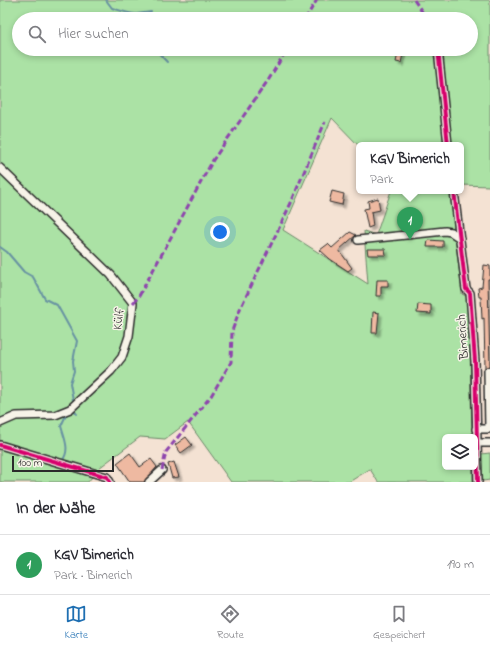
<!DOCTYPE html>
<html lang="de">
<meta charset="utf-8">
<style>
body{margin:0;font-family:"Indie Flower",sans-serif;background:#f7f7f7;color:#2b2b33}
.controls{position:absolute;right:12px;bottom:12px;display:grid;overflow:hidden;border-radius:6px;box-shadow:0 2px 6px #0003}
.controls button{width:36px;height:36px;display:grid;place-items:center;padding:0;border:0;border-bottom:1px solid #e1e1e2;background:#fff;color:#2b2b33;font:20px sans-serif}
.scale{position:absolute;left:12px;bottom:10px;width:102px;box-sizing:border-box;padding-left:4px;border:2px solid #2b2b2b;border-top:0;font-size:11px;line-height:14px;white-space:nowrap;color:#2b2b2b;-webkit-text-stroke:3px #f7f3e8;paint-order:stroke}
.you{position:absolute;left:220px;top:232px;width:14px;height:14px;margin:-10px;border:3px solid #fff;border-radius:50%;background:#1a73e8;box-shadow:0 0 0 6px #1a73e833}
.badge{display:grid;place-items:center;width:26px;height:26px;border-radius:50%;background:#1f6fb2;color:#fff;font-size:13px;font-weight:700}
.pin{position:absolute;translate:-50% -33px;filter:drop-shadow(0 1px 2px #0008)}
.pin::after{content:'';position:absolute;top:21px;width:14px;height:12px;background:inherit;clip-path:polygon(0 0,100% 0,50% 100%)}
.popup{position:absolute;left:356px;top:142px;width:108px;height:52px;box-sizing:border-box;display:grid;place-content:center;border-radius:6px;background:#fff;filter:drop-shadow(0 1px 3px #0005);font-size:13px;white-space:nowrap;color:#7c7c81}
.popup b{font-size:15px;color:#2b2b33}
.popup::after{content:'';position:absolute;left:50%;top:100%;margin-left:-8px;border:8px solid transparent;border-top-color:#fff}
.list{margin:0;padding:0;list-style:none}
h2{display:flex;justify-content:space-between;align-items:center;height:52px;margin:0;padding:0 16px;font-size:17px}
h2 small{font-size:13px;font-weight:400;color:#7c7c81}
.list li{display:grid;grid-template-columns:26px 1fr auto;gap:12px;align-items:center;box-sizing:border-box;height:60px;padding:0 16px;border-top:1px solid #e1e1e2}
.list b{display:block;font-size:15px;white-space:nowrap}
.list p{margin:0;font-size:13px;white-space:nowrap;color:#7c7c81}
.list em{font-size:13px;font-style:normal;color:#7c7c81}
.icon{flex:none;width:22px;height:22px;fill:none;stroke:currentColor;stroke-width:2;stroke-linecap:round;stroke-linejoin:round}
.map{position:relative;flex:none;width:490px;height:482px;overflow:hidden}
.search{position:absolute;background:#fff;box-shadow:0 2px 6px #0003;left:12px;right:12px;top:12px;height:44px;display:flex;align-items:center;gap:10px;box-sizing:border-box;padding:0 14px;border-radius:22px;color:#7c7c81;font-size:15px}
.sheet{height:112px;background:#fff}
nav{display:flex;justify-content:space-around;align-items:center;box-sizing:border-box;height:56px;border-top:1px solid #e1e1e2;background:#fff;font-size:11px;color:#7c7c81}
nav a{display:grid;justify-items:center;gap:2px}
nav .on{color:#1f6fb2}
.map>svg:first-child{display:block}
.green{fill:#abe2a5;stroke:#6b8668;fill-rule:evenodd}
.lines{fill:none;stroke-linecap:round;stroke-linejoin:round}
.stream{stroke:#6893a2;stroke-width:2}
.building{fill:#eeb9a1;stroke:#2b2b2b;filter:url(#shadow)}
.minor-casing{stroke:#2b2b2b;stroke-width:10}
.minor{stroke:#f7f3e8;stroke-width:7}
.quiet{stroke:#8e44ad;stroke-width:3;stroke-dasharray:6 3;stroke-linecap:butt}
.cycleway-casing{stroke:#f7f3e8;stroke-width:6}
.cycleway{stroke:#d6006c;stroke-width:4}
.labels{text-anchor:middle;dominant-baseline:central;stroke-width:3;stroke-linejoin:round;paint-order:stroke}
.street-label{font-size:13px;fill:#2b2b2b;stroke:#f7f3e8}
</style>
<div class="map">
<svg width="490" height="482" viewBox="0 0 490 482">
<defs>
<filter id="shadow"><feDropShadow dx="3" dy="3" stdDeviation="1" flood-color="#0004"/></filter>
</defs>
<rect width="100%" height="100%" fill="#f4e2d3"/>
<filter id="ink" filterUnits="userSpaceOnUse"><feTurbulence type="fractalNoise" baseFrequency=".025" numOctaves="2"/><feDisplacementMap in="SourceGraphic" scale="8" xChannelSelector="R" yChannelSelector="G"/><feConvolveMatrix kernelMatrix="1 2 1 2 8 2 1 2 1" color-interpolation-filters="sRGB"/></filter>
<g filter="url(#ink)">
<path class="green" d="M0 0H490V186L461 185V145L359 146 332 118 283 230 368 284 364 231 376 235 391 191 450 192 462 294 466 296 469 302 472 437H445V467H473V482H378L370 469 349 482H231L188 422 165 439 140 437 99 468 88 482H0ZM19 19H471V49H19Z
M490 453V480L483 481 481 454Z"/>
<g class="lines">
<path class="stream" d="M106 0 112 8C119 10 131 15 137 14L139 19
M137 14 151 12
M155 49 167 62
M0 247 7 252 24 272 33 277 45 299 57 305 77 341 73 361 74 371 70 383 73 400
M73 409 77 414
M62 461C71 450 64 438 61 426L67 413"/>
</g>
<path class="building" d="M399 49H404L401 63 396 62Z
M332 191 344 194 342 205 329 202Z
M378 198 380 210 371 212 373 226 368 228 364 209 369 208 368 201Z
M350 232 356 235 339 250 352 268 348 271 330 259 320 250 328 244 332 248Z
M428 240 443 241V247H427Z
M367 249H385L386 255H368Z
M484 265 490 266V279H488L490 366 485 368 484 318 482 319 481 297H479L478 288 482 287Z
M377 280H388V286H381V296H376Z
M418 304 431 305V314L417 313Z
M373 312 379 313 377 333H372Z
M186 437 192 445 181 453 175 445Z
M130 453 140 467 151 459 157 467 144 482H130L117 463Z
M174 462 179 477 172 478 168 464Z"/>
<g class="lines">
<g class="minor-casing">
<path id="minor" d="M438 49 448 145
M0 168 111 275 133 303 129 336 122 357 111 371 70 409 55 415 16 416 0 423
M454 191 466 289 470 293 475 361 478 482
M358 240 445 231 451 232 460 238
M476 429H489L488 371
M476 443H490
M0 445 107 477 110 482
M149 482 162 470"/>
</g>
<use href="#minor" class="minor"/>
<path class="quiet" d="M414 0 427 19
M305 19 317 0
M133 303 139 296 213 160 269 79 287 49
M162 470 166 452 211 396 231 362 232 331 240 309 291 203 325 122"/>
<g class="cycleway-casing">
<path id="cycleway" d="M438 49 448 145
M454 191 466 289 470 293 475 361 478 482
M0 445 107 477 110 482"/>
</g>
<use href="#cycleway" class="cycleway"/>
</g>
</g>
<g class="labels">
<g class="street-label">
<text transform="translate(119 319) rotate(-82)">Külf</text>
<text transform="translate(463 337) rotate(-94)">Bimerich</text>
</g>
</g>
</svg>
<div class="controls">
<button><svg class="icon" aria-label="layers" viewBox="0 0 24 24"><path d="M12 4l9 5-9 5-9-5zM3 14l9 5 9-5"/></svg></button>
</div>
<div class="scale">100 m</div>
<div class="you"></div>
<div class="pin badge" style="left:410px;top:240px;background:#2e9e5b">1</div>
<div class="popup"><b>KGV Bimerich</b>Park</div>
<div class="search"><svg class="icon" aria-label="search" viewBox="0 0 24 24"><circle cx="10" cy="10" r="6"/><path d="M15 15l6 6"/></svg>Hier suchen</div>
</div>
<section class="sheet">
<h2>In der Nähe<small></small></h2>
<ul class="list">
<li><span class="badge" style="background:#2e9e5b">1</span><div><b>KGV Bimerich</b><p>Park · Bimerich</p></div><em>190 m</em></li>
</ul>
</section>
<nav>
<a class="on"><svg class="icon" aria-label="map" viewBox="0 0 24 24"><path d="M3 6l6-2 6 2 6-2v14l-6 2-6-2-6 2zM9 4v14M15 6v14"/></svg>Karte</a>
<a><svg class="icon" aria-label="directions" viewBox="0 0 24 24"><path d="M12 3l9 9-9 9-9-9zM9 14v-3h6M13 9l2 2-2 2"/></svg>Route</a>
<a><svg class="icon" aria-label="saved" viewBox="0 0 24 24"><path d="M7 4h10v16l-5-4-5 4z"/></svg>Gespeichert</a>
</nav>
